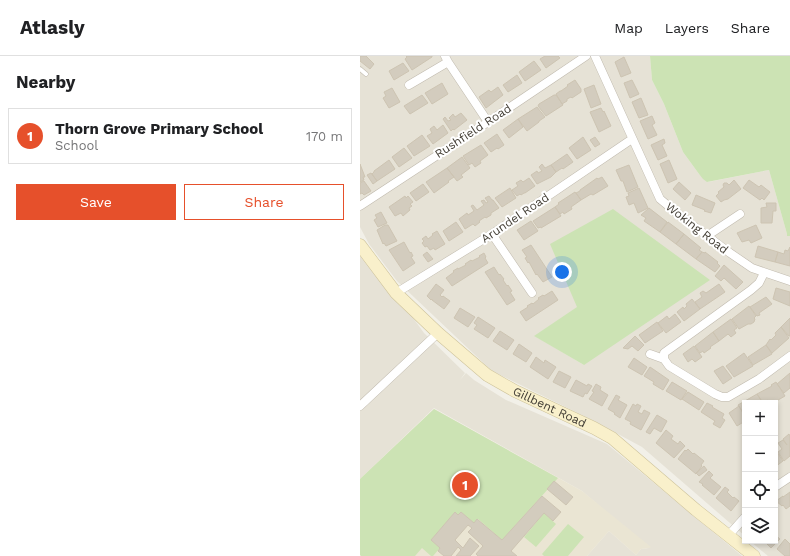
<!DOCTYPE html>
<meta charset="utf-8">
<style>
body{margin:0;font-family:"Work Sans",sans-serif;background:#f2f2f2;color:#202124}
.controls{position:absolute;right:12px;bottom:12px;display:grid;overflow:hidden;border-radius:0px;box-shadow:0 2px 6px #0003}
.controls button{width:36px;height:36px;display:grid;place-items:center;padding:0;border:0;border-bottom:1px solid #e0e0e0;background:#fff;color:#202124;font:20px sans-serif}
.you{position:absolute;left:202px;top:216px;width:14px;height:14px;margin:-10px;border:3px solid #fff;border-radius:50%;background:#1a73e8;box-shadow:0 0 0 6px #1a73e833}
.badge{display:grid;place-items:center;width:26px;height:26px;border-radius:50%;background:#e6502b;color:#fff;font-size:13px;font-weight:700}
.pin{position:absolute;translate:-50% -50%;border:2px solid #fff;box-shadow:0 1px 4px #0006}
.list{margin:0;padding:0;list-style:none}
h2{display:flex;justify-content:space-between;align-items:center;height:52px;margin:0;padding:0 16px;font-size:17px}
h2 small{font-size:13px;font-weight:400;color:#757577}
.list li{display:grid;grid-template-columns:26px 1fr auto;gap:12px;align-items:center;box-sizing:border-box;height:56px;margin:0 8px 8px;padding:0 8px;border:1px solid #e0e0e0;border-radius:0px}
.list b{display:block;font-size:15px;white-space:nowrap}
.list p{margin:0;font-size:13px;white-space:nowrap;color:#757577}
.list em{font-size:13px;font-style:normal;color:#757577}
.actions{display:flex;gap:8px;padding:12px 16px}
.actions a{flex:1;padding:9px 0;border:1px solid #e6502b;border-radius:0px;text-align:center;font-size:14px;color:#e6502b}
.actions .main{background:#e6502b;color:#fff}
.icon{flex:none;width:22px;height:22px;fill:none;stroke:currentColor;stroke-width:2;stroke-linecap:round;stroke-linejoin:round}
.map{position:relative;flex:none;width:430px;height:500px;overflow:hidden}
header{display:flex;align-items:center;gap:24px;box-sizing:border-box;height:56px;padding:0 20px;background:#fff;border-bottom:1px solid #e0e0e0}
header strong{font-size:19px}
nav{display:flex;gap:22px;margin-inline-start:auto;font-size:14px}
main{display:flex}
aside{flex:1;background:#fff}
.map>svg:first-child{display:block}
.residential{fill:#e6e2d6;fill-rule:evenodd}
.education{fill:#eae5d3}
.green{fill:#cce3b4}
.building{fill:#d3ccbe;stroke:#cdc4b2}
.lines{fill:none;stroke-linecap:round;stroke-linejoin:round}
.lane-casing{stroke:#c0baae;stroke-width:5}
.street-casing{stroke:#c0baae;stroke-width:9}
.secondary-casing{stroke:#cec39b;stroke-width:13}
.lane{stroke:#fff;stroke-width:4}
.street{stroke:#fff;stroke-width:8}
.secondary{stroke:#f9f0cb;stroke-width:12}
.labels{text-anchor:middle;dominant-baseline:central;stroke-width:4;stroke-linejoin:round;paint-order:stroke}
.street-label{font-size:12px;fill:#454037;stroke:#fff}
</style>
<header>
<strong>Atlasly</strong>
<nav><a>Map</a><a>Layers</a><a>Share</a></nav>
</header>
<main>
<aside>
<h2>Nearby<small></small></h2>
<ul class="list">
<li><span class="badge">1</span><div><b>Thorn Grove Primary School</b><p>School</p></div><em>170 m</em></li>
</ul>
<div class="actions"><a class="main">Save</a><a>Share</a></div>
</aside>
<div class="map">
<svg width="430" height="500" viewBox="0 0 430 500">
<rect width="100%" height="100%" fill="#f2f0e8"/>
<path class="residential" d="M0 0H290L292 24 304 48 323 96 339 118 348 126 409 114 427 178V180H430V500H408L390 485H415V347H385V480L282 391 232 364 132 315 37 225 9 188 0 171ZM218 251 224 309 175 280Z
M0 188 2 192 64 277 105 317 100 324 106 317 114 324 146 344 247 388 382 500H227L249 475 276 499 281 493 289 492 222 435 74 352 0 423Z"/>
<path class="education" d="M74 353 222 435 291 491 289 492 281 493 276 499 249 475 227 500H1L0 423Z"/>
<path class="green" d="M290 0H430V180H427V178L409 114 347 126 343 123 339 118 323 96 304 48 292 24Z
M253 153 350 224 224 309 174 280 217 251 190 188Z
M74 353 198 422 142 484 118 463 114 467 101 456 98 459 95 456 71 484 80 492 73 500H71L62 492 55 500H1L0 499V423Z
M184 457 196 468 176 491 164 481Z
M208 468 224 481 208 500H184L182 498Z"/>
<path class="building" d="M0 0H6L14 8 10 13 0 5Z
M46 0H72V1L52 14 45 3 47 1Z
M185 0H198L200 2 186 12 180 3Z
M264 1 271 17 261 21 255 6Z
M174 5 181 14 165 25 159 16Z
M43 7 49 15 34 24 29 15Z
M157 19 162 27 148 36 143 29Z
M215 24 221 33V36L212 42 211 41 207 43V45L202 48 196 38 200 35H201L208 30 207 29Z
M272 24 279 38 270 42 264 27Z
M82 27 88 38 72 48 65 37Z
M234 29 241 48 231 52 224 33Z
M138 31 143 39 126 52 119 41 129 34 131 36Z
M32 32 40 46 29 52 23 42 26 40 24 36Z
M62 39 68 47 50 58 44 50Z
M194 39H196L203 49 186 60 178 50 179 48Z
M281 42 288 59 279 62 272 46Z
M177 51 185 61 179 65V66L167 75 158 63Z
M241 52 243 56 244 55 251 70 239 76 230 56Z
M101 57 107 64 94 74 93 73 91 75 83 63 85 61 88 65 91 64 89 62 93 58 95 61Z
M292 60 295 67 292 69 297 79 288 83 280 65Z
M158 63 163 71 149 82 143 74Z
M83 69 88 77 73 88 67 80 72 77 70 73 74 70 77 74Z
M137 78 144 89 138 93 137 92 131 96 124 87Z
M62 79 70 90 54 100 47 90Z
M223 81 231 94 217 103 209 92Z
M235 81 240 88 235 91 230 84Z
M304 83 305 87 302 89 307 100 298 104 291 89Z
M121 89 128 99 120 105 121 107 115 111 112 107 109 109 103 100Z
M44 92 52 102 39 111 32 101Z
M207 98 213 106 203 113 202 112 196 116 191 109Z
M102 101 110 112 101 119 103 121 97 125 87 112Z
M29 104 35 113 17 125 12 118 14 116V115Z
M309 104 317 123 308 127 300 108Z
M0 108 5 121H3L4 124 0 126Z
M182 108 185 112 191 109 196 116 191 121 177 128 171 119 177 115 178 117 182 115 179 111Z
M269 109 278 131 267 136 263 125H261L256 114Z
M87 112 94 121 88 125 89 126 74 137 66 126Z
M11 117 17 125 13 128 7 119Z
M242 121 248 130 233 139 231 138 221 144 216 137 220 135V134L237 122 238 123Z
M169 122 175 130 165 137H164L161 139 160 138 157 140 152 134 158 130 156 127 161 124 163 126Z
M374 124 381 133 368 143 364 144 361 146 356 140 359 137 358 136 364 131 363 129 364 127H367L369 129Z
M389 124 399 131 401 129 410 136 404 144 402 142 400 144 383 132Z
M4 125 11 135 4 139 2 137 0 138V127Z
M319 126 331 137 325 144 313 133Z
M63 128 69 136 56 145 50 137Z
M150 132 156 142 142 151 135 142Z
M279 132 288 152 278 157 274 147 269 149 266 141 269 140 268 137Z
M215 136 221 144 211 151 212 153 204 158 203 156 200 158 195 151 199 148 198 147Z
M336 139 355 147 351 157 344 155 345 154 332 149Z
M45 140 46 142 48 140 53 146 50 148 52 150 49 152 50 154 43 160 41 157 35 160 29 151Z
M129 140 132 144H133L139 152 131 157V159L126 162 125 161 119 165 120 166 115 170 113 168 105 173 99 163 107 157 108 159 114 155 111 150 113 149 117 154 124 149 121 145 124 144 126 147 128 146 125 142Z
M406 147H416V155H413L412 167H401V152L407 151Z
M195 151 201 160 181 172V171L178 172 173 165Z
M289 152 307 166 300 176 284 165 286 162 281 159Z
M21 156 27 167 18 171 14 164 17 162 15 159Z
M171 165 178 175 164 184 157 174Z
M96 166 103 176 89 185 83 175Z
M308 166 324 178 316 188 300 176Z
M25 169H28L37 185 26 190 24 187 23 188 17 174Z
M396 169 402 182 391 187 389 184 382 186 377 177Z
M77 175 85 188 75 194 74 192 70 194 67 190 65 191 62 187 64 185 62 183 66 180 68 183 73 179 72 178Z
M324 178 341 192 339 194 342 196 336 203 316 188Z
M44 186 50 197 51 196 53 200 51 201 55 207 43 215 29 194Z
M171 189 192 221 183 226 177 218 176 219 169 206 168 207 165 202 167 201 162 194Z
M398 190 418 196 415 206 395 201Z
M430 191V210L415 206 418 196 424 198 425 194 428 195Z
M67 196 73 203 68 206 63 199Z
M342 196 345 197V196L358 206 357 207 360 210 355 216 336 203Z
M124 197 126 201 125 202 128 207 92 230 86 222 94 216 93 215 98 212V213L106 209 105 208 111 204 112 205 120 201 119 200Z
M364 209 383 226 376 233 364 222 361 225 355 220Z
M134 211 139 219 140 218 144 223 143 224 147 230 148 229 152 235 150 236 155 244 147 249 125 216Z
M76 228 84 234 80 239 82 241 83 240 90 245 84 253 72 244V243L71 244 67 240Z
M359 228 365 236 340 253 335 246 342 241 340 237 343 235 346 237Z
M416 232 430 236V250L413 243Z
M192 235 198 244 166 265 160 256 168 251 167 250 172 247 173 248 179 243 178 242 183 239 184 240Z
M406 241 412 248 399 257 400 259 397 260 390 251Z
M332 243 340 253 324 265 317 256 323 251 324 253 327 250 326 248Z
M389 250 396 260 394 262 395 263 394 266 391 268H388L379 273 372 263Z
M100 252 115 261 108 271 94 262Z
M315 258 321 266 306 277 298 267 307 260 309 263Z
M118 261 135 272 128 282 114 273 117 269 114 267Z
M430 262V280H429L421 271Z
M371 263 377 272 374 274 376 277 371 281 368 278 359 285 353 276Z
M297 266 303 275 285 287 279 279Z
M421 271 429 282 412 297 406 289 410 283 411 284 416 279 415 277Z
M140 275 154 284 147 294 133 285Z
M353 276 359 285 350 291 351 292 344 297 343 295 340 297 335 290Z
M275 280 284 289 278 295 272 290 268 293 263 292Z
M159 288 172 297 166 306 153 298Z
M406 289 412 298 393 309 388 301Z
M334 290 342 301 335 306 332 303 328 306 323 298Z
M384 297 393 310 374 321 366 310Z
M176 301 184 307 185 304 196 311 188 323 170 311Z
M274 302 287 311 282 319 268 311Z
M363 310 372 322 363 328 354 315Z
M290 311 309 324 303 334 293 328 294 326 284 320Z
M199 315 211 321 205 332 193 326Z
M430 317V332L424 337 417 328Z
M216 324 227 330 228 328 232 330 227 338 225 337 223 341 210 335Z
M312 326 327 335 321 344 306 335Z
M416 326 425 340 413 347H410L408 344 405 346 406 347H403L397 338 412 330 411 329Z
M236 328 241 331 240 334 248 339 242 350 229 343 234 336 232 335Z
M328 336 344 346 339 354 322 343Z
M397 338 403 347H385V360L378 349Z
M256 339 260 341 258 344 267 349 260 362 254 358 255 357 248 353Z
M347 347 353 350 352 351 364 358 362 362 365 364 360 372 353 368 355 365 341 356Z
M273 348 276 350 277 348 281 350 278 356 282 358 284 354 290 357 281 374 270 368 271 366 265 363Z
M379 350 385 360V365L377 370 369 357Z
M297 359 307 365 301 376 294 372 290 378 286 376Z
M306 374 313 380 311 383 318 388 320 385 325 390 314 402 296 387Z
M429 378 430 380V400L424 405 418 396 422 393 418 387 423 384 427 389 423 383Z
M328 393 333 398 334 397 344 405 341 409 342 410 336 418 318 403 325 394 326 395Z
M417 396 423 405 415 411V397Z
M344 410 347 414 339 420 336 417Z
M349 415 353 419 350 422 361 431 354 439 342 429 343 428 339 426Z
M194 425 213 441 206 449 187 433Z
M365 431 369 434 367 436 373 442 374 441 379 445 371 455 356 442Z
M430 436V450L426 453 423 449 422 450 416 445 423 440V441Z
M182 440 201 456 193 465 184 457 151 495 157 500H118L116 498 123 490 108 476 112 472 108 469 95 484 103 492 110 482 119 490 110 500H96L101 494 98 491 91 500H84L78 495 80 492 71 484 95 456 98 459 101 456 114 467 117 463 142 484Z
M415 479 420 483 411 492 404 485H415Z
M425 483 430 488V500H425L417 493Z"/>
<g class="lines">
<g class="lane-casing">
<path id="lane" d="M0 13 6 18"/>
</g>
<g class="street-casing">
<path id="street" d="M85 0 88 6 128 66
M235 0 300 143 323 162 370 197 392 212 430 225
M49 29 88 6
M0 150 128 66 226 0
M132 178 172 237
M347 180 380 158
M404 217 399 227 391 234 304 297V303L309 310 355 338 362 341H368L399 323 430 300
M36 237 132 178 272 83
M290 298 304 303
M0 350 78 277
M415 431 430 421
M368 480 385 461"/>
</g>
<g class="secondary-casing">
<g id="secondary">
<path id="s1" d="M0 189 36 237 78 277 127 319 155 335 234 372 252 382 336 454 394 500"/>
</g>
</g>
<use href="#lane" class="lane"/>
<use href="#street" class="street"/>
<use href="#secondary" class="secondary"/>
</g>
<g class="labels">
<g class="street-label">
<text transform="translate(113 75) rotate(-33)">Rushfield Road</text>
<text transform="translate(155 162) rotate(-34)">Arundel Road</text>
<text transform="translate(337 172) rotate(38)">Woking Road</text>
<text stroke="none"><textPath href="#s1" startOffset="253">Gillbent Road</textPath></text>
</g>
</g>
</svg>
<div class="controls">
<button>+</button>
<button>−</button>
<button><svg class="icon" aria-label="locate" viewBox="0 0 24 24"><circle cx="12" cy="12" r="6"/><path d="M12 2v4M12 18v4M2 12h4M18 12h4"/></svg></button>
<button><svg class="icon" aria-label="layers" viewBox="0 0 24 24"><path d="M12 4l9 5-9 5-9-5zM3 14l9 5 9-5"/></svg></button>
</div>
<div class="you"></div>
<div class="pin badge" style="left:105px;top:429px">1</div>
</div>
</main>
